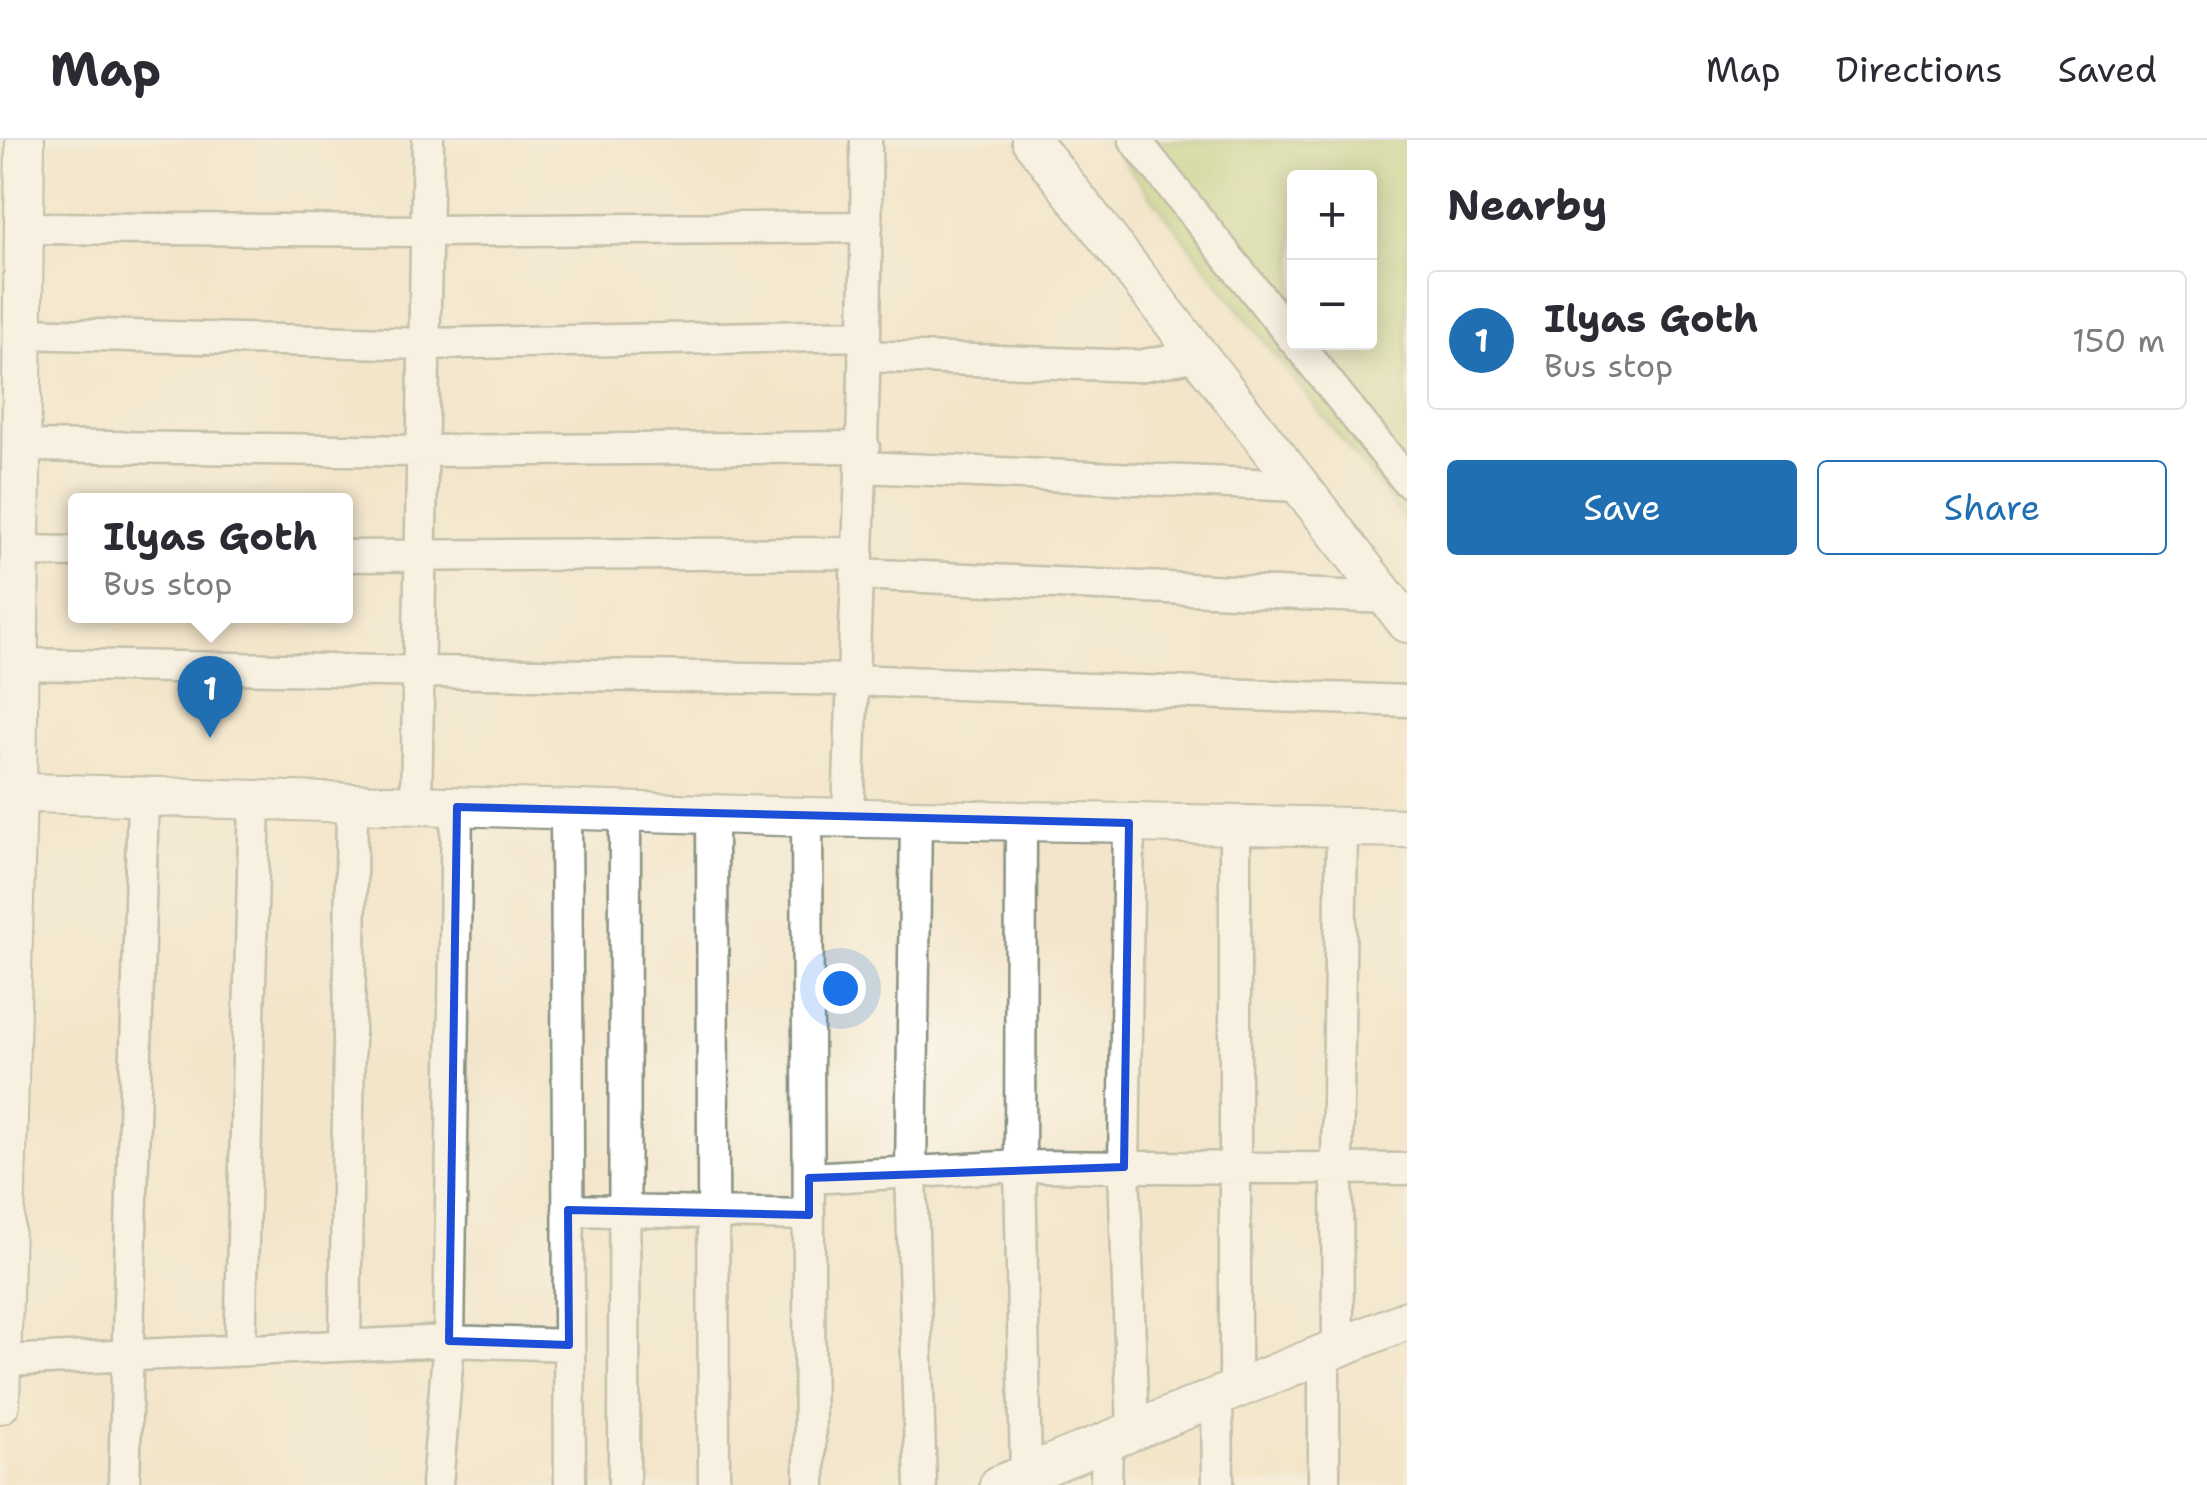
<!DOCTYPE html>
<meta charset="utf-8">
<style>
body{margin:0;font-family:"Shantell Sans",sans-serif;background:#f2f2f3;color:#2b2b33}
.controls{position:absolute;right:30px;top:30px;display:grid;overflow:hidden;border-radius:10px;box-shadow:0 5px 25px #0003}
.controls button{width:90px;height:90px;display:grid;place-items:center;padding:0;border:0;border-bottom:2px solid #e1e1e2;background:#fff;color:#2b2b33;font:50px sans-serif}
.you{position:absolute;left:840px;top:848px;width:35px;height:35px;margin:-25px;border:8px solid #fff;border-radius:50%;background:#1a73e8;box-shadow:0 0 0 15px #1a73e833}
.badge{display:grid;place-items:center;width:65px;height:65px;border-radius:50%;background:#1f6fb2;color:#fff;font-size:32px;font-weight:700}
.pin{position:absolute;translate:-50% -82px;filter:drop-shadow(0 2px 5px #0008)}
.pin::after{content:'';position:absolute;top:52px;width:35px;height:30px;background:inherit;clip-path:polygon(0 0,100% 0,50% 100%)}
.popup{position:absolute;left:68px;top:353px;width:285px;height:130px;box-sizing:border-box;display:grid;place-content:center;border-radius:10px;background:#fff;filter:drop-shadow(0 2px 8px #0005);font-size:32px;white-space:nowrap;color:#7c7c81}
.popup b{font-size:38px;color:#2b2b33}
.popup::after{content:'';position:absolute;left:50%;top:100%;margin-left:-20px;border:20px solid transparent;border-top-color:#fff}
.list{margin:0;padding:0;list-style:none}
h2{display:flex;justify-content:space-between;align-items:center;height:130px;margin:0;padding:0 40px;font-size:42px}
h2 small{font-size:32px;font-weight:400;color:#7c7c81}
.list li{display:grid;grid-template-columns:65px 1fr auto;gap:30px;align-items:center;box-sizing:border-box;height:140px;margin:0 20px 20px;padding:0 20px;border:2px solid #e1e1e2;border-radius:10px}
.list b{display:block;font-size:38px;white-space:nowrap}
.list p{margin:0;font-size:32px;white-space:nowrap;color:#7c7c81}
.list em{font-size:32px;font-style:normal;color:#7c7c81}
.actions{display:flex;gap:20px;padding:30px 40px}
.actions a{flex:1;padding:22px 0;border:2px solid #1f6fb2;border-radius:10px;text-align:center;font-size:35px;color:#1f6fb2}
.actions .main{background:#1f6fb2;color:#fff}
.map{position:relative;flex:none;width:1407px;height:1345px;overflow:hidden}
header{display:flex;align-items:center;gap:60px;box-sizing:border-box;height:140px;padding:0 50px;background:#fff;border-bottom:2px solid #e1e1e2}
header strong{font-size:48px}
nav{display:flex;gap:55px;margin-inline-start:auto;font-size:35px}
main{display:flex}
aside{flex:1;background:#fff}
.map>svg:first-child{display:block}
.green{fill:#b1cd74;stroke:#688554;stroke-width:2.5;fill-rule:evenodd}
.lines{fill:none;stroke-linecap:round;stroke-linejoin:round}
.minor-casing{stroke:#899180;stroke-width:35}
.tertiary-casing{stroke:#899180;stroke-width:42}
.minor{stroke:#fff;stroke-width:30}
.tertiary{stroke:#fff;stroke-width:38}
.marked{fill:none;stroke:#1d4ed8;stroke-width:8;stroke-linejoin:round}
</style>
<header>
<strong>Map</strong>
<nav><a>Map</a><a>Directions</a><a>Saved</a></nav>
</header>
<main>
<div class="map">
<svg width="1407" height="1345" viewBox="0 0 1407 1345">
<rect width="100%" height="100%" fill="#fbf7ec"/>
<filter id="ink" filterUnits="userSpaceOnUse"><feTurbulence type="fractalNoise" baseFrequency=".01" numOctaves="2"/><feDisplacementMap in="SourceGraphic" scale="20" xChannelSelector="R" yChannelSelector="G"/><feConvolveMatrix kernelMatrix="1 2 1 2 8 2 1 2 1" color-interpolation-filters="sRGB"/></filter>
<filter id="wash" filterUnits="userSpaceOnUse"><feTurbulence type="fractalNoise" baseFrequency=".0048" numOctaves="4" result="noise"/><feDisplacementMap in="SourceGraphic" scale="40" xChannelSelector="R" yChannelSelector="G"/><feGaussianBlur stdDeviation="2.25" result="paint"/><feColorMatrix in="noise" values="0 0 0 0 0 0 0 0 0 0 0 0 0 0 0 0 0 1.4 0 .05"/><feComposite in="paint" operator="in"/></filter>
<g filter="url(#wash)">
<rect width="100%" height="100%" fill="#f3e5cb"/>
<path class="green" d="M1107 0H1407V383ZM1294 38H1370V202H1294Z"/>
</g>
<g filter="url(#ink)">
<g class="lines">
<g class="minor-casing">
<path id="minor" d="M1135 0 1294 200
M25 88 427 91 867 87
M24 193 425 204 864 195
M1296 202 1407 341
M864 216 1138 226 1198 215
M24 306 423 311 864 307
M862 327 1299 346
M21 411 75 412
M345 416 856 413
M856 434 1387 458
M20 524 852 540 1407 561
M416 666 428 0
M566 669 570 1345
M712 673 714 1345
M807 677 810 1345
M848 677C855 451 869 226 866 0
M916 679 911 1032 921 1345
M1021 680 1020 1026 1026 1334
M1129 683 1124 1027 1133 1291
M1235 685V1250
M809 1038 1020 1026 1407 1029
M568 1070 809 1075
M345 1205 352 663
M1338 1208 1337 1029 1342 686
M240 1210 255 660
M1324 1213V1345
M2 1221 449 1201 569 1205
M1217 1257 1218 1345
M124 1345 143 657
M437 1345 449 1201 457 667
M624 1345 625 670
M1106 1345 1107 1301"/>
</g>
<g class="tertiary-casing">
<path id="tertiary" d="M1031 0 1407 483
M0 652 807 677 1407 688
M0 1264 17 653 25 0
M999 1345 1407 1180"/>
</g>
<use href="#minor" class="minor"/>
<use href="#tertiary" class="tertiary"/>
</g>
</g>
<path d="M0 0H1407V1345H0ZM457 667 1129 683 1124 1027 809 1038V1075L568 1070 569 1205 449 1201Z" fill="#f3e5cb" fill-opacity=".55" fill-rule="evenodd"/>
<path class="marked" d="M457 667 1129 683 1124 1027 809 1038V1075L568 1070 569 1205 449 1201Z"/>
</svg>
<div class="controls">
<button>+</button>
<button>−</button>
</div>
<div class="you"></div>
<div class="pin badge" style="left:210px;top:598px">1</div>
<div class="popup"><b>Ilyas Goth</b>Bus stop</div>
</div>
<aside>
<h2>Nearby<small></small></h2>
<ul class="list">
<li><span class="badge">1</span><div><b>Ilyas Goth</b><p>Bus stop</p></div><em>150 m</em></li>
</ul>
<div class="actions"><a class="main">Save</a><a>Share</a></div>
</aside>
</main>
